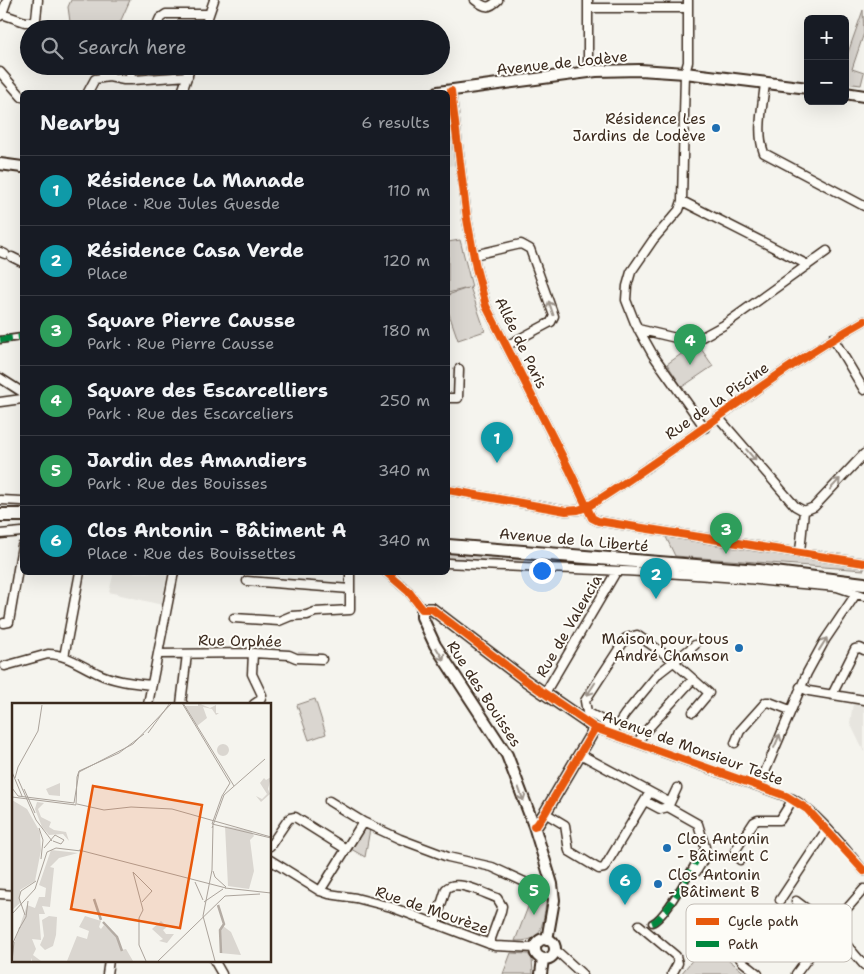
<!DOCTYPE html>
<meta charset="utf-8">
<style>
body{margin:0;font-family:"Shantell Sans",sans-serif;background:#242831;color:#f1f3f6}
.controls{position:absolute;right:15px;top:15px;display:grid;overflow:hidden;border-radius:8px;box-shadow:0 5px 20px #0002}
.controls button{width:45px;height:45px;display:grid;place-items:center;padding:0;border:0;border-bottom:1px solid #363941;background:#171b24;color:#f1f3f6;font:25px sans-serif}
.you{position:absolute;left:541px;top:570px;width:18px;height:18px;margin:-12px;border:4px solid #fff;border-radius:50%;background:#1a73e8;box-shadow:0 0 0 8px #1a73e833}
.badge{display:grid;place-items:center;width:32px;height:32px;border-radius:50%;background:#0b8043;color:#fff;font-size:16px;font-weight:700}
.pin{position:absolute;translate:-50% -41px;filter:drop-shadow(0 1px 2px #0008)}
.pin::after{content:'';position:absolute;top:26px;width:18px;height:15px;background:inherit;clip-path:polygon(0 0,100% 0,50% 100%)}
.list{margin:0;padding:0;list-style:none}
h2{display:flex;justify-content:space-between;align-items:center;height:65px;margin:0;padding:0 20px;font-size:21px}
h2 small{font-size:16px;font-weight:400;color:#9ea1a6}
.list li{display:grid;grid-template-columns:32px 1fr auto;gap:15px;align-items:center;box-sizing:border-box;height:70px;padding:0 20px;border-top:1px solid #363941}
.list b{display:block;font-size:19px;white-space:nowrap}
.list p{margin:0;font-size:16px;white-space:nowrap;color:#9ea1a6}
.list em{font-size:16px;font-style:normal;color:#9ea1a6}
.icon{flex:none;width:28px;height:28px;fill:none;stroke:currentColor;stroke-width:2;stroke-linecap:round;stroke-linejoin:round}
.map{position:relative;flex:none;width:864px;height:974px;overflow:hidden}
.search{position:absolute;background:#171b24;box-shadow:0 5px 20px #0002;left:20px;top:20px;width:430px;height:55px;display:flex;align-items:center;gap:12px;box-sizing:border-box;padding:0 18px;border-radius:28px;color:#9ea1a6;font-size:19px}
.panel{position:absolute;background:#171b24;box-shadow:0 5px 20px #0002;left:20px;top:90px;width:430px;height:485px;border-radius:8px}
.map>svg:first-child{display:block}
.built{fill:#e7e5df}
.green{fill:#dad6d0;stroke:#8a8077}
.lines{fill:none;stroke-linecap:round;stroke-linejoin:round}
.pedestrian-casing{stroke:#3b2a1e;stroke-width:9}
.minor-casing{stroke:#3b2a1e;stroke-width:11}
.tertiary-casing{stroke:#3b2a1e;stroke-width:14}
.primary-casing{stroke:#3b2a1e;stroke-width:16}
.pedestrian{stroke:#fdfcf7;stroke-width:5.5}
.minor{stroke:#fdfcf7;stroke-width:8}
.tertiary{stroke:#fdfcf7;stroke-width:10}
.primary{stroke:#fdfcf7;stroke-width:12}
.quiet{stroke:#00873e;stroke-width:6;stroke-dasharray:12 6;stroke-linecap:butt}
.cycleway-casing{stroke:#fdfcf7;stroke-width:11}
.cycleway{stroke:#e8590c;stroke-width:8}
.oneway{stroke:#9c938a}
.poi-dot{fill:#1f6fb2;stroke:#fdfcf7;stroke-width:2}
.labels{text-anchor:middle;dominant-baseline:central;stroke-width:4;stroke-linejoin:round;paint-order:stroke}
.street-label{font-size:15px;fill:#3b2a1e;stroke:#fdfcf7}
.poi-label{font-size:15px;fill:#3b2a1e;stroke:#fdfcf7;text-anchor:end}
.inset-river{fill:none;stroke:#b4aca4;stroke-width:2.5}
.inset-road{fill:none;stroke:#aba39b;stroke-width:1}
.view{fill:#e8590c;fill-opacity:0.15;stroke:#e8590c;stroke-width:2.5}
.inset-edge{fill:none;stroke:#3b2a1e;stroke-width:2.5}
.key{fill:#fdfcf7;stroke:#c3bdb6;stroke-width:1}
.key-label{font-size:14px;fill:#3b2a1e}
</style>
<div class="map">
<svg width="864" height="974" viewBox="0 0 864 974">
<rect width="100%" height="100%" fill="#f5f4ee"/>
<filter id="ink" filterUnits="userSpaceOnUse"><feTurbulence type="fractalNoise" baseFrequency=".02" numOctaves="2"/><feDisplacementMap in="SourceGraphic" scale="10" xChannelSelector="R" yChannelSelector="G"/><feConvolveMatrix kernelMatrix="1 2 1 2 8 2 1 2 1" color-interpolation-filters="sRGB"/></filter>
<g filter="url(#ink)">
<path class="built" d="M448 103 455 165 448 166Z
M114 572 167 573 162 605 109 592Z
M853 703 864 705V752L850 723Z"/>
<path class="green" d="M71 0H130L117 29H71L68 7Z
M863 10 864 33 852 69 864 73 861 85 845 83V61Z
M460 240 472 287H470L485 331 458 340 448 311V295L468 288 448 293V242Z
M697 343 713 366 682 387 667 364Z
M666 537 760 552 852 563 864 567V570L675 556Z
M448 551 741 573H672L448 558Z
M315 699 326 734 309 740 297 705Z
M366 828 370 829 365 857 351 849 363 830Z
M534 891 545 896C547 903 545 909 544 916 540 936 536 941 515 941Z
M707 942 746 974H681Z
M511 953 528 954 532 959 533 974H503Z"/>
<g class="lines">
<g class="pedestrian-casing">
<path id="pedestrian" d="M0 340 21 337
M652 923C666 918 692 868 701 853"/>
</g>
<g class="minor-casing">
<path id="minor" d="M475 0C485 8 489 9 498 0
M688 0V62L685 73 682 201 679 210 653 240 631 272 627 286 626 300 635 323 653 355 705 428
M588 8H688
M2 14 25 22H33L36 19 38 0
M0 16 2 14 7 0
M155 29 160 18 166 14H209
M204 29 214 0
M126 66 133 80
M0 72 22 97
M588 72V0
M103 77 113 66
M765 83C763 105 756 132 764 153L864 206
M451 91 467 219 476 268 486 306 570 471 592 518 598 521 864 563
M88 92 95 79 109 77 124 80H133L188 76
M182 92 191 66
M682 201 808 265
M0 252 5 254
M474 255 521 244 530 249 554 316 551 322 506 346
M12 257 22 262
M638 329 680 339 702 337 724 325 827 251
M833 338 864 390
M0 378 22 392
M448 398H458L459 369
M0 402 22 399
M719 418 795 506 804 511
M448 490 566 511 578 510 587 507C682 449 767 375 864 321
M0 500 22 501
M804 511 814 507 864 454
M0 534 22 532
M800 552 804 511
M448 563C557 570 667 570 776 582
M386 572 409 592 422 609
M247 581 350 589
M779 582 837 587 864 596
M234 618 279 621 291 616 307 615 315 612 350 610V572
M4 623 9 622 22 546
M253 653 252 674 262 695 260 700 254 704
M158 654 253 653 289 655 296 658 322 659
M64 657 80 572
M5 666 48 654C66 654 81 666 97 673 113 681 133 683 151 685
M800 687 809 691 864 700
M545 693 616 572
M832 695 855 649 860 648 864 650
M148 704 174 572
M183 704H181L187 654
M615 727 587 712 585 701 626 638 637 635 666 655 709 693 693 712
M595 728 793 799C819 814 844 848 864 871
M613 732 625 714 659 673 695 645
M638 743 643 734 693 679
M735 743 740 731 766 702H769L790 710
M759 786 807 673 825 640 856 594
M650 792 667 801 668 807 698 824 705 847V857L696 872
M329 801 363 822 400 839 448 857 492 867 553 895
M645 801 660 809 668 807 677 788
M545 813 565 825 569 851 599 869 604 868 650 792 580 754
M270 846 287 821 290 818 295 817 346 849
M270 860 320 891 329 894 356 898 391 907 495 946 535 948
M740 860 735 854V851L754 822 758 820H780L793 799
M320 891 363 822
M0 894 14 895
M780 900 827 829
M796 901 831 927 864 965
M435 924 446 889C456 878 485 894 497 898L502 906 501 911 489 944
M639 925 676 956 678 963 672 974
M554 951 559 953 582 974
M735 952 743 962 758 974
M214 960 222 974
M107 974 109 960
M796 974 831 927 864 889"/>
</g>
<g class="tertiary-casing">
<path id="tertiary" d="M438 92 596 71 640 70 685 73 808 88
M845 93 864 96
M0 164 22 167
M534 826 537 825 545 813 595 728 525 680 432 609H422V617L435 645 507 755 534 826 552 884 554 900 547 940
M535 949a10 10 0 1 1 20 0a10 10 0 1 1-20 0Z
M541 974 543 959"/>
</g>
<g class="primary-casing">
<path id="primary" d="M0 515H22
M448 546 758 571 864 584"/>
</g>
<use href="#pedestrian" class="pedestrian"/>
<use href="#minor" class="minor"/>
<use href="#tertiary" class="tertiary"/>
<use href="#primary" class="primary"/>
<path class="quiet" d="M0 340 21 337
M652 923C666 918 692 868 701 853"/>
<g class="cycleway-casing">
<path id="cycleway" d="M451 91 467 219 476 268 486 306 570 471 592 518 598 521 864 563
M448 490 566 511 578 510 587 507C682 449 767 375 864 321
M386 572 409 592 422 609H432L525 680 595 728 786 796 807 809 864 871
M534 826 537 825 545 813 595 728"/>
</g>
<use href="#cycleway" class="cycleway"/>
</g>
<defs><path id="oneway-shaft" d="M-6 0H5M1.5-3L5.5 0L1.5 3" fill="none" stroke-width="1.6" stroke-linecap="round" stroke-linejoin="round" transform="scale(1.25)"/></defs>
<g class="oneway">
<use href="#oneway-shaft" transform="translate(551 308) rotate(-109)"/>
<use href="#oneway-shaft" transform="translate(751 455) rotate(50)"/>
<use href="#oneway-shaft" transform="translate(835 484) rotate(-47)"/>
<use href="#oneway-shaft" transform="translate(823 644) rotate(-58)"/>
<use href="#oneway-shaft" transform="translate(440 654) rotate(59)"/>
<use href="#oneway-shaft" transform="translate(591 689) rotate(123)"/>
<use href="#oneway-shaft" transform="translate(777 741) rotate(-67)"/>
<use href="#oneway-shaft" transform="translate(521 794) rotate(70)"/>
</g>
</g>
<g class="poi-dot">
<circle cx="716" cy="128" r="5"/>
<circle cx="739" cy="648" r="5"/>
<circle cx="667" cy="848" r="5"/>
<circle cx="658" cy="884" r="5"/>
</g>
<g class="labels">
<g class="street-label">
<text transform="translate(562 63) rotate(-6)">Avenue de Lodève</text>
<text transform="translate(521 343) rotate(64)">Allée de Paris</text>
<text transform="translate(717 401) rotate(-35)">Rue de la Piscine</text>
<text transform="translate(574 540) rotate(5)">Avenue de la Liberté</text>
<text transform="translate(569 626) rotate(-60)">Rue de Valencia</text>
<text transform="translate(240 641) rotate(1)">Rue Orphée</text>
<text transform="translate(484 694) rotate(57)">Rue des Bouisses</text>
<text transform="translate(693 748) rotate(20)">Avenue de Monsieur Teste</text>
<text transform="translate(432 910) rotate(19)">Rue de Mourèze</text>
</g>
<g class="poi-label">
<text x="706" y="119">Résidence Les<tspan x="706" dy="17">Jardins de Lodève</tspan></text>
<text x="729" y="639">Maison pour tous<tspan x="729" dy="17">André Chamson</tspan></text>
<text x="677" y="839" text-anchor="start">Clos Antonin<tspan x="677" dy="17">- Bâtiment C</tspan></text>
<text x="668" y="875" text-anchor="start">Clos Antonin<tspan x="668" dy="17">- Bâtiment B</tspan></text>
</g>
</g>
<g transform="translate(12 703)">
<rect width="259" height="259" fill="#f5f4ee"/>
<path d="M186 0 198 5 204 2V10H207L204 12 200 6 191 4 195 15 185 23 173 3H186ZM205 47a6 6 0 1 1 12 0a6 6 0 1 1-12 0ZM259 74 256 86 258 91 249 99 244 93 250 96 255 91 248 80 252 75 254 77ZM48 80V93L37 92 34 86ZM0 97 15 106 28 129 29 147 23 178 8 187V200L0 207ZM25 99 32 100 26 106 29 114 39 119 37 124 42 127 54 129 57 138 51 131 37 132 30 124 23 106ZM213 123 239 128 242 133 238 137 242 168 237 186 216 183ZM39 147 66 150 47 155 38 164 42 165 38 204 30 203 33 211H27L29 237 20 236 24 246 21 252 29 258H20V255L19 258H2L1 243 15 202 23 205 27 194H33L34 185 27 182ZM37 213 45 214 44 232 41 243 33 247 28 242 32 233 30 217ZM73 213 89 218 87 224 89 226 92 222 104 234 109 247 114 246 121 258H55L65 233 75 236 77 228 67 224ZM149 218 155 224 151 227 154 231H162L155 240 147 238 151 236 140 226ZM211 223 219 229 229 252 208 250V226Z" fill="#dad6d0"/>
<path class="inset-river" d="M82 196 89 217M206 202 212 221 208 227 209 250M91 219 105 234 110 248"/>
<path class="inset-road" d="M170 0 218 80 210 93 200 121 259 135M171 0 222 83M136 30 158 0M0 69 10 93M65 74 67 68 107 50 132 31M3 75 6 64 26 28 30 2M6 76 24 117 40 138M0 85 6 93 62 100 67 69 121 41 160 0M12 86 23 110M0 94 64 102 65 74M65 101 92 107 119 104 160 106 259 134M201 123 200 167 191 213 203 258M27 125 31 137 29 156M200 125 212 92 253 56M32 145 43 132 52 137 49 141 41 138M67 147 214 185M201 168 203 174 214 184M121 169 131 207 127 215V242L134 258M121 169 140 188 130 199M183 179 191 197M213 185 259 190M9 188 7 195 13 212M9 188 24 178M192 199 211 186M0 211 23 186 35 149 44 145 69 148M7 226 14 214 16 198M0 242 8 224M0 258 2 239M146 258 213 193 248 191"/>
<path class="view" d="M81 83 190 102 168 225 59 206Z"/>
<rect width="259" height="259" class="inset-edge"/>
</g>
<rect x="686" y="904" width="166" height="58" rx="8" class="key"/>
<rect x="696" y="918" width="23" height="7" fill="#e8590c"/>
<rect x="696" y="941" width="23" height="6" fill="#00873e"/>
<g class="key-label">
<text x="728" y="926">Cycle path</text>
<text x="728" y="949">Path</text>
</g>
</svg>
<div class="controls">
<button>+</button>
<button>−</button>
</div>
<div class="you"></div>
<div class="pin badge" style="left:497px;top:463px;background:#0f9aa8">1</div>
<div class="pin badge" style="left:656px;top:599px;background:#0f9aa8">2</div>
<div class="pin badge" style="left:726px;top:554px;background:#2e9e5b">3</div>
<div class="pin badge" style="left:690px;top:365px;background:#2e9e5b">4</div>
<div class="pin badge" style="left:534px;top:915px;background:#2e9e5b">5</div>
<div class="pin badge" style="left:625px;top:905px;background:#0f9aa8">6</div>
<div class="search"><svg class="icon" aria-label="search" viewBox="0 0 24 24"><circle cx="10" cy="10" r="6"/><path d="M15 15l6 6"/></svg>Search here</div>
<section class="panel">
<h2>Nearby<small>6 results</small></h2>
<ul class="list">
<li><span class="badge" style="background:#0f9aa8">1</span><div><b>Résidence La Manade</b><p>Place · Rue Jules Guesde</p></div><em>110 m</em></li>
<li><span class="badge" style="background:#0f9aa8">2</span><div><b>Résidence Casa Verde</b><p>Place</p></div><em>120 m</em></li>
<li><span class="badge" style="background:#2e9e5b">3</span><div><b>Square Pierre Causse</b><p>Park · Rue Pierre Causse</p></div><em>180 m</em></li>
<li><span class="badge" style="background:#2e9e5b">4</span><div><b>Square des Escarcelliers</b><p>Park · Rue des Escarceliers</p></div><em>250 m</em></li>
<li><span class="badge" style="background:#2e9e5b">5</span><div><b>Jardin des Amandiers</b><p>Park · Rue des Bouisses</p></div><em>340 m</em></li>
<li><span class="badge" style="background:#0f9aa8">6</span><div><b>Clos Antonin - Bâtiment A</b><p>Place · Rue des Bouissettes</p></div><em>340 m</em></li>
</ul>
</section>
</div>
